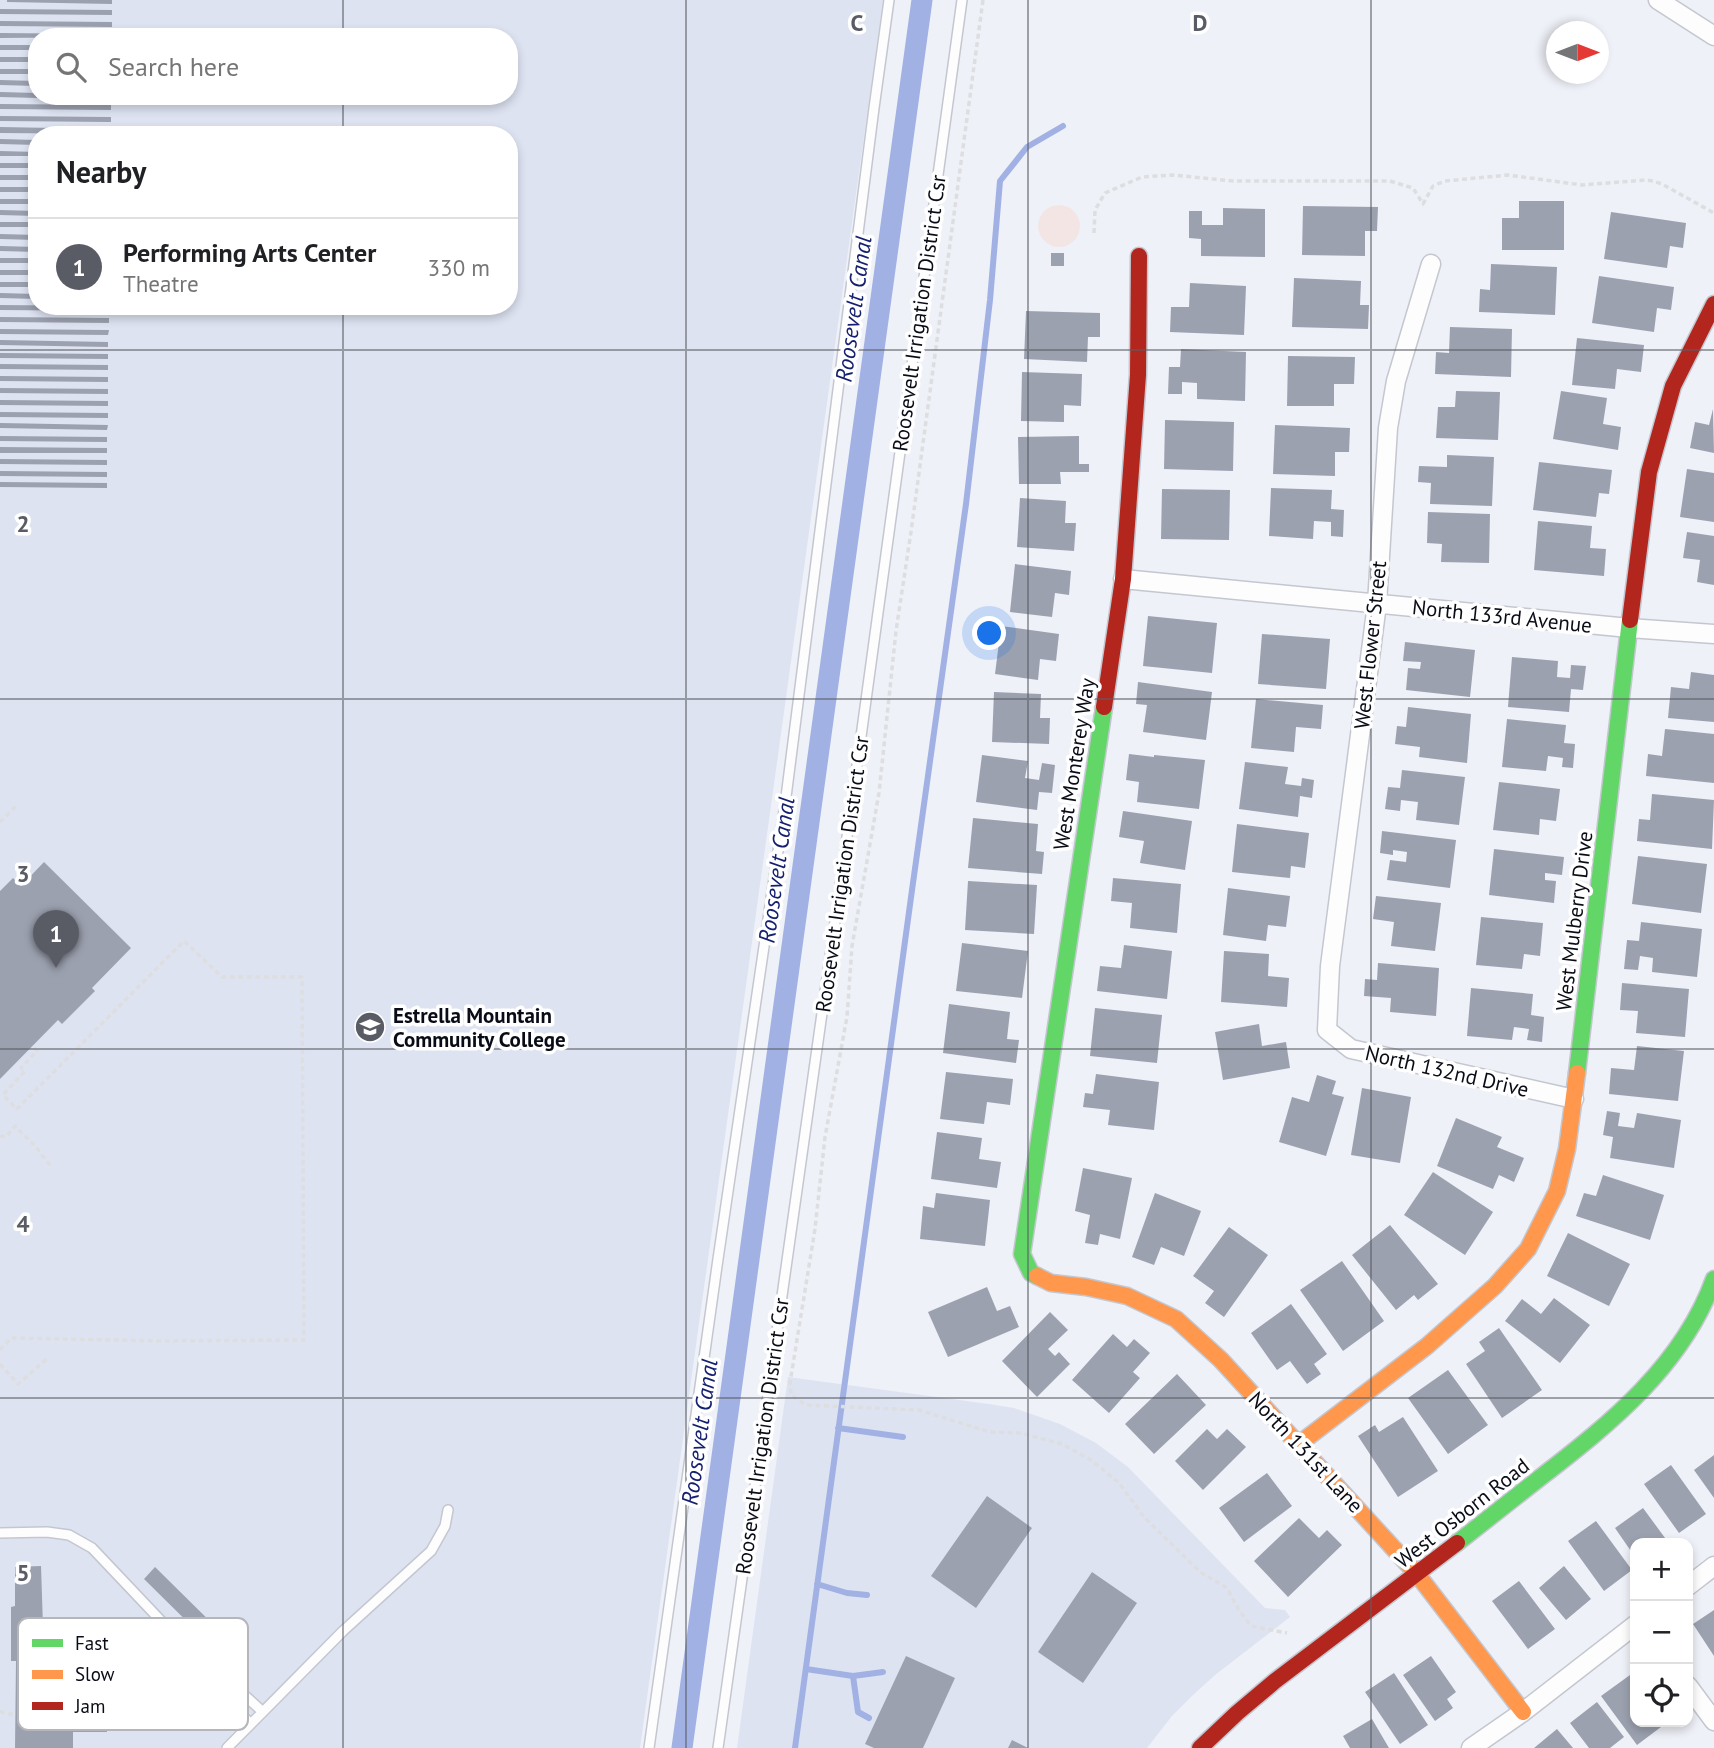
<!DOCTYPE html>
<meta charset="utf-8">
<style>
body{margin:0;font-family:"PT Sans",sans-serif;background:#f2f2f2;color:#202124}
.controls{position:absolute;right:21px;bottom:21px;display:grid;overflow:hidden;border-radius:14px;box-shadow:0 4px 10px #0003}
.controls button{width:63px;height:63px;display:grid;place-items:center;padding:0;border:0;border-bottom:2px solid #e0e0e0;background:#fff;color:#202124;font:35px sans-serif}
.compass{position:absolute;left:1546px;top:21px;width:63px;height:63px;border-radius:50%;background:#fff;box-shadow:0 4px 10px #0003;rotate:90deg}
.you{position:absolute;left:990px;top:634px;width:24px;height:24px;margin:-18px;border:5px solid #fff;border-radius:50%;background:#1a73e8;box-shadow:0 0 0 10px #1a73e833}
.badge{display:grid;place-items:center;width:46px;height:46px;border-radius:50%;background:#5a5c65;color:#fff;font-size:23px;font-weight:700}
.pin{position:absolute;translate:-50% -58px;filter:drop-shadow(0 2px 4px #0008)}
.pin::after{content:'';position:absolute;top:37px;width:24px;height:21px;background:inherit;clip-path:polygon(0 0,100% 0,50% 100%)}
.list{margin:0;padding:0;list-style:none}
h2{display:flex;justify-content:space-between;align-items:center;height:91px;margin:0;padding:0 28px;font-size:30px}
h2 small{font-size:23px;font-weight:400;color:#757577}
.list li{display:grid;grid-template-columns:46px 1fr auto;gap:21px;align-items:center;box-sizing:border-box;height:98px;padding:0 28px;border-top:2px solid #e0e0e0}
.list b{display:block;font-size:26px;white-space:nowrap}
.list p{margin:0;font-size:23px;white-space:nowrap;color:#757577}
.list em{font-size:23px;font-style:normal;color:#757577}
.icon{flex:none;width:38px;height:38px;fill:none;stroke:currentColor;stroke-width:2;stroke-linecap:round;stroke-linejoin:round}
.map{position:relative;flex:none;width:1714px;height:1748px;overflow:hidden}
.search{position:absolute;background:#fff;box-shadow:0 4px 10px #0003;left:28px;top:28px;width:490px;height:77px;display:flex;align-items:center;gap:18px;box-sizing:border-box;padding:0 24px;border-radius:28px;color:#757577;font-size:26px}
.panel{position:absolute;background:#fff;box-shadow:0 4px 10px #0003;left:28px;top:126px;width:490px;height:189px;border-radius:28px}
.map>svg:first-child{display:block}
.built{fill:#dee3f2;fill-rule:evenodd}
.green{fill:#f3e5e4}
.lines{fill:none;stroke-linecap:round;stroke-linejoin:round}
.stream{stroke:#a1b1e4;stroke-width:6}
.canal{stroke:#a1b1e4;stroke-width:21}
.building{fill:#9ca1b0}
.lane-casing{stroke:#c4c7cf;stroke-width:12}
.street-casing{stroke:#c4c7cf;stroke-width:21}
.fast-casing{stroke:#c4c7cf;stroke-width:19}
.slow-casing{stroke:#c4c7cf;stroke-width:19}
.jam-casing{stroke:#c4c7cf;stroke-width:19}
.path{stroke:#dddee0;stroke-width:3.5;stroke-dasharray:5 3.5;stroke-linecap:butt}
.lane{stroke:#fdfdfe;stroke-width:9}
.street{stroke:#fdfdfe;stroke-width:18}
.fast{stroke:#63d668;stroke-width:16}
.slow{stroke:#ff974d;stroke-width:16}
.jam{stroke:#b3261e;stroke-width:16}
.grid{fill:none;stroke:#5a5c65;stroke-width:2;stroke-opacity:0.55}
.labels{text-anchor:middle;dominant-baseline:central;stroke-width:7;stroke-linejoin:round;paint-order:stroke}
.street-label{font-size:21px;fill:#090c16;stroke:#fff}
.poi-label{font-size:21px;font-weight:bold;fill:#090c16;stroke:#fff;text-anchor:start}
.water-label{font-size:23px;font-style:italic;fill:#152070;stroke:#fff}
.key{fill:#fff;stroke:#b5b6b9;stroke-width:2}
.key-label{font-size:19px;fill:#090c16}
.grid-label{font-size:23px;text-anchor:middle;font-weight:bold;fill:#5a5c65;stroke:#fff;stroke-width:7;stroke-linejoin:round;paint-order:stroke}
</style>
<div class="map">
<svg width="1714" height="1748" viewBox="0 0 1714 1748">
<rect width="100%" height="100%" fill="#eff1f8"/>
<path class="built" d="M0 0H883L640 1748H0ZM37 37H509V96H37ZM37 135H509V306H37Z
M788 1377 989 1404 1014 1408 1060 1424 1096 1443 1128 1467 1265 1608 1285 1610 1290 1617 1215 1675 1193 1695 1172 1716 1147 1748H737Z"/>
<path class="green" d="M1038 226a21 21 0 1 1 42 0a21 21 0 1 1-42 0Z"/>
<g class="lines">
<path class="stream" d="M838 1428 903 1437
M817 1584 847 1593 867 1595
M806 1669 853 1676 883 1672
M853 1676 858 1712 869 1718
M795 1748 912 890 966 504 990 300 1000 181 1027 147 1063 126"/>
<path class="canal" d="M682 1748C757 1165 845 583 922 0"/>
</g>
<path class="building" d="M7 0H112V4L7 2Z
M0 9 112 10V15L0 14Z
M0 21 112 22V27L0 26Z
M0 33 112 34V37L0 38Z
M0 45H37V50H0Z
M0 57H37V62H0Z
M0 69H37V74H0Z
M0 80 37 81V86L0 85Z
M0 92 37 93V98L0 97Z
M0 104 111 105V110L0 109Z
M0 116 111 117V122L0 121Z
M0 127 111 129V134L0 133Z
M0 139 37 140V145L0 144Z
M0 151 37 152V156H0Z
M0 163H37V168H0Z
M0 175H37V180H0Z
M0 187H37V192H0Z
M0 199H37V204H0Z
M1519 201H1564V250H1502V218H1519Z
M1303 206 1378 207 1377 231H1365V256L1302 255Z
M1223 208 1265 209V257L1201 256V239L1189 238V211H1202V225H1223Z
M0 210 37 211V216L0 215Z
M1611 212 1686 223 1683 248 1670 246 1667 268 1604 259Z
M0 222H37V227H0Z
M0 234 37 235V240L0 239Z
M0 246 37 247V252L0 251Z
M1051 253H1064V266H1051Z
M0 258H37V263H0Z
M1491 264 1557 267 1555 315 1479 312 1480 289 1490 290Z
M0 270H37V275H0Z
M1599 276 1674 287 1671 310 1657 308 1654 332 1592 323Z
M1294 278 1361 281 1360 305H1369L1368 329 1292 327Z
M0 282H37V287H0Z
M1190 283 1246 286 1244 335 1170 332 1171 307H1189Z
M0 293 37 294V299L0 298Z
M0 305 109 306V311L0 310Z
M1026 311 1100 313V337H1088L1087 362 1024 359Z
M0 317 109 318V323L0 322Z
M1450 327 1512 329 1511 377 1435 374 1436 352 1449 353Z
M0 329 109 330 108 335 0 334Z
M1577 338 1644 345 1641 372 1617 369 1615 389 1572 385Z
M0 340 108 342V347L0 345Z
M1181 349 1246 352 1245 401 1197 399V383L1182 382V394H1168L1169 367H1180Z
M0 353 108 354V359L0 358Z
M1288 356 1355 357 1354 384H1334V406H1287Z
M0 364 108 365V370L0 369Z
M1022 372 1082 374 1081 406 1064 405V422L1021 421Z
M0 376 108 377V382L0 381Z
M0 388 108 389V394L0 393Z
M1456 391 1500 392 1498 440 1436 438 1438 407H1455Z
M1561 391 1607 398 1603 424 1621 427 1618 450 1553 439Z
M0 400 108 401V406L0 405Z
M1713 409 1714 453 1690 448 1695 422 1709 425Z
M0 412 108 413V418L0 417Z
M1165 420 1234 422 1233 471 1164 469Z
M0 423 108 425 107 430 0 428Z
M1275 425 1350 428 1349 452H1335V476L1273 474Z
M0 436 107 437V442L0 441Z
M1079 436V464H1089V472H1060L1061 484H1019L1018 437Z
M0 447 107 448V453H0Z
M1447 455 1494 457 1492 506 1430 504 1431 483 1418 482 1419 466 1447 467Z
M0 459 107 460V465L0 464Z
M1539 462 1612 470 1609 494 1599 493 1596 517 1533 510Z
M1687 469 1714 473V522L1680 517Z
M0 471 107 472V477L0 476Z
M0 482 107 483V488L0 487Z
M1271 488 1332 490 1331 509 1344 510 1343 537 1331 536V522L1314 521 1313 539 1269 536Z
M1162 489 1230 490 1229 540 1161 539Z
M1020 498 1066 501 1065 523H1076L1074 551 1017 547Z
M1428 512 1490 514 1489 563 1441 562 1442 544 1427 543Z
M1538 521 1592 526 1590 548 1606 549 1604 576 1534 570Z
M1687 532 1714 536V585L1697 582 1700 560 1683 558Z
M1015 564 1071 571 1069 595 1055 593 1052 617 1010 612Z
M1148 616 1217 623 1212 673 1143 666Z
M1001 626 1059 634 1056 661 1040 659 1038 680 995 674Z
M1262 634 1330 639 1326 689 1258 684Z
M1405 642 1475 650 1470 697 1406 690 1408 668 1420 669 1421 662 1403 661Z
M1512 657 1558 661 1557 677 1570 678 1571 665 1586 666 1583 690 1571 689 1569 712 1508 707Z
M1691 672 1714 675V722L1668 718 1671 687 1689 689Z
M1138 682 1212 692 1206 740 1143 732 1147 705 1136 704Z
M994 692 1041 694 1040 718H1050L1049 744 992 742Z
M1256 699 1323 705 1321 729 1296 727 1294 752 1251 748Z
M1408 707 1471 714 1467 763 1419 757 1420 747 1395 744 1397 726 1406 727Z
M1507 719 1566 725 1564 743 1575 744 1573 768 1562 767 1563 758 1548 756 1546 771 1502 767Z
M1665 729 1714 734V783L1646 776 1648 754 1662 756Z
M1129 754 1154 757V755L1205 760 1199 809 1137 802 1139 782 1126 780Z
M982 755 1028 761 1025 778 1039 780 1042 763 1055 765 1052 793 1039 792 1037 810 976 802Z
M1245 762 1288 767 1285 784 1301 786 1302 778 1314 780 1312 798 1300 796 1298 817 1239 809Z
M1402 770 1465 777 1459 825 1416 820 1418 802 1401 800 1400 811 1385 809 1388 787 1400 788Z
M1499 782 1560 789 1556 821 1540 819 1539 835 1493 830Z
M1652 794 1714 800 1712 849 1637 841 1639 819 1650 820Z
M1123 811 1192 821 1185 870 1140 863 1144 841 1119 837Z
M973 818 1038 824 1036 851 1044 852 1042 874 968 868Z
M1237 824 1309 833 1305 868 1291 866 1290 878 1232 872Z
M1382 831 1456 840 1450 888 1387 880 1390 860 1406 862 1407 852 1393 850V855L1380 853Z
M1494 849 1564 857 1562 875 1545 873V880L1556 881 1554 903 1489 895Z
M1638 856 1707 864 1701 913 1632 904Z
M44 862 131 948 92 988 95 991 62 1024 58 1020 0 1079V891L13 878 21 886Z
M1113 878 1181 884 1177 933 1130 928 1132 903 1111 901Z
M968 881 1037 885 1034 934 965 930Z
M1228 888 1290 896 1286 927 1268 925 1266 941 1223 935Z
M1376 896 1441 903 1435 951 1391 946 1394 922 1373 919Z
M1481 917 1543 923 1540 956 1524 954 1522 969 1476 965Z
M1641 922 1702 929 1697 977 1652 972 1653 958 1640 956 1638 970 1624 969 1627 940 1639 941Z
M962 943 1028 951 1022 998 956 991Z
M1124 945 1172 951 1167 999 1097 991 1100 966 1121 968Z
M1224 951 1269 954 1268 976 1289 978 1287 1007 1221 1002Z
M1378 963 1439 968 1436 1016 1390 1012 1391 998 1364 996 1365 979 1377 980Z
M1622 983 1689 989 1685 1037 1636 1033 1638 1011 1620 1010Z
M1471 988 1533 994 1531 1015 1544 1017 1542 1042 1527 1040 1529 1029 1514 1027 1512 1040 1467 1036Z
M949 1004 1010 1012 1007 1039 1019 1040 1016 1063 943 1053Z
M1095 1008 1162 1015 1157 1063 1090 1056Z
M1259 1024 1262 1046 1286 1042 1290 1068 1223 1080 1215 1032Z
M1637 1046 1684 1051 1678 1101 1609 1094 1611 1068 1634 1070Z
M946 1072 1013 1079 1010 1105 987 1102 984 1124 940 1119Z
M1096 1074 1159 1082 1154 1130 1108 1125 1110 1110 1083 1107 1085 1093 1093 1094Z
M1317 1075 1336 1081 1332 1094 1344 1097 1326 1156 1279 1142 1292 1097 1309 1102Z
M1362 1088 1411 1097 1400 1163 1351 1155Z
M1607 1111 1620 1113 1618 1126 1634 1128 1637 1113 1681 1120 1674 1168 1610 1158 1613 1137 1603 1135Z
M1456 1118 1502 1137 1497 1147 1524 1158 1514 1182 1499 1175 1493 1189 1437 1166Z
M937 1132 982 1138 979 1159 1001 1162 997 1188 931 1179Z
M1083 1168 1132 1178 1120 1239 1100 1234 1098 1245 1085 1243 1090 1215 1075 1211Z
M1433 1172 1493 1212 1465 1255 1404 1215Z
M1603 1175 1664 1195 1650 1240 1576 1216 1584 1193 1596 1196Z
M936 1193 990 1200 985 1246 920 1239 923 1206 934 1208Z
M1155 1193 1201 1211 1184 1256 1161 1247 1154 1265 1132 1257Z
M1390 1225 1438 1284 1418 1300 1414 1295 1396 1310 1352 1255Z
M1229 1227 1268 1255 1224 1317 1205 1303 1214 1291 1193 1276Z
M1568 1233 1630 1264 1609 1306 1547 1276Z
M1342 1261 1384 1321 1343 1351 1300 1290Z
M987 1287 997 1311 1010 1306 1019 1327 948 1357 928 1312Z
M1554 1298 1590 1325 1560 1363 1505 1321 1522 1299 1541 1314Z
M1291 1304 1327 1354 1314 1364 1321 1374 1307 1384 1290 1361 1277 1370 1251 1333Z
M1050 1312 1068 1330 1048 1349 1055 1356 1059 1352 1070 1364 1037 1397 1002 1361Z
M1499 1328 1542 1390 1502 1418 1466 1364 1485 1351 1479 1342Z
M1113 1334 1127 1347 1134 1339 1150 1353 1133 1372 1140 1378 1109 1413 1072 1380Z
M1448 1370 1488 1425 1448 1454 1408 1398Z
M1177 1374 1206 1405 1154 1454 1125 1424Z
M1403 1417 1438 1471 1398 1497 1358 1436 1375 1425 1379 1432Z
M1207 1429 1217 1439 1227 1429 1246 1447 1203 1490 1175 1461Z
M1714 1455V1498L1694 1470Z
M1671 1465 1706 1514 1679 1533 1644 1484Z
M1267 1473 1292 1506 1244 1542 1219 1508Z
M987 1496 1032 1528 976 1608 931 1576Z
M1643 1508 1668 1542 1635 1543V1557L1615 1528Z
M1299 1518 1319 1538 1327 1530 1342 1545 1288 1597 1254 1561Z
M1596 1521 1632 1570 1604 1591 1568 1541Z
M41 1566 44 1657 90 1656V1670H107V1732H73V1748H15L16 1661H11V1607L15 1606V1567Z
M1564 1566 1591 1599 1566 1620 1539 1588Z
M155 1567 233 1644 222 1656 144 1579Z
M1092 1572 1137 1603 1083 1683 1038 1652Z
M1519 1581 1555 1629 1528 1649 1492 1601Z
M1714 1610V1656L1693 1624Z
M906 1656 955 1678 923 1748H874L865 1744Z
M1431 1656 1456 1692 1447 1699 1453 1708 1435 1721 1403 1675Z
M1394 1673 1428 1725 1400 1744 1365 1692Z
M1630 1675 1635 1683V1722H1664L1665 1724 1637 1745 1601 1696Z
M1597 1702 1624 1737 1610 1748H1589L1570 1723Z
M1372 1719 1389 1748H1350L1343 1736Z
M1557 1729 1573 1748H1534Z
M1012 1740 1028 1748H1008Z"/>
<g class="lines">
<g class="lane-casing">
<path id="lane" d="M0 1533 47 1532 69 1535 92 1548 201 1663 210 1664 263 1712
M201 1663 199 1672 202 1677 251 1724
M227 1748 343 1631 431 1551 445 1526 448 1510
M649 1748 718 1259 786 797 874 108 889 0
M718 1748 856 773 962 0"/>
</g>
<g class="street-casing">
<path id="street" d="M1658 0 1714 36
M1431 264 1396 381 1388 428 1377 604 1330 966 1327 1030 1351 1049 1574 1099
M1123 579 1629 628 1714 634
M1688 1586 1714 1566
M1688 1686 1714 1721
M1471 1748 1523 1712 1635 1625"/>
</g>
<g class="fast-casing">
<path id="fast" d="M1577 1073 1630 620
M1037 1276 1031 1273 1022 1254 1104 707
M1457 1543C1485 1521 1513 1499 1541 1477 1611 1423 1683 1365 1714 1279"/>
</g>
<g class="slow-casing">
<path id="slow" d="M1037 1276 1051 1283 1086 1287 1127 1296 1176 1319 1221 1360 1417 1574 1523 1712
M1299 1444 1427 1346 1495 1286 1528 1249 1557 1191 1567 1149 1577 1073"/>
</g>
<g class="jam-casing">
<path id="jam" d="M1630 620 1649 472 1673 386 1714 304
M1104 707 1123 579 1138 375 1139 256
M1200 1748 1237 1713 1275 1681 1457 1543"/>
</g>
<path class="path" d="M983 0 911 532 896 631 879 793 852 946 847 1017 825 1137 815 1229 790 1383 791 1395 806 1405 919 1410 990 1432 1020 1433 1062 1444 1091 1460 1119 1483 1144 1517 1200 1572 1227 1588 1239 1610 1251 1626 1287 1633
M1094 233 1095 210 1105 193 1142 177 1173 175 1233 181H1390L1413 188 1423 204 1433 186 1445 181 1508 175 1582 185 1646 180 1653 181 1662 184 1714 213
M0 822 18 804
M0 1136 6 1137 15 1126 36 1147 50 1165
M0 1350 11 1338 160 1341 304 1340 302 977H222L184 941 17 1109 3 1095 25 1071 21 1068 37 1051 33 1046
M0 1364 18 1384 49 1357
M0 1711 6 1714H15"/>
<use href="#lane" class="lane"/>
<use href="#street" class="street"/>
<use href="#fast" class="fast"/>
<use href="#slow" class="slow"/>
<use href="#jam" class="jam"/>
</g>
<path class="grid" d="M343 0V37M686 0V1748M1028 0V1748M1371 0V1748M343 96V135M343 306V1748M0 350H1714M0 699H1714M0 1049H1714M0 1398H1714"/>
<defs>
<g id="university-disc" transform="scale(1.575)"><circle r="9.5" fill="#5a5c65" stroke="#fff"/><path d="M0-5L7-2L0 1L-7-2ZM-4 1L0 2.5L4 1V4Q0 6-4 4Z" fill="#fff"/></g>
</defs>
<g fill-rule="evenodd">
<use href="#university-disc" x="370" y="1027"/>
</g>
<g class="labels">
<g class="street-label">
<text transform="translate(919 313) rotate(-82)">Roosevelt Irrigation District Csr</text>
<text transform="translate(1502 616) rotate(6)">North 133rd Avenue</text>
<text transform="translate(1370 645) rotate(-84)">West Flower Street</text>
<text transform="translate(1074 764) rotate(-81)">West Monterey Way</text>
<text transform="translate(842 874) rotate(-82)">Roosevelt Irrigation District Csr</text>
<text transform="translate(1574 921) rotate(-83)">West Mulberry Drive</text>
<text transform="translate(1447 1071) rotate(13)">North 132nd Drive</text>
<text transform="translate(762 1436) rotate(-82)">Roosevelt Irrigation District Csr</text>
<text transform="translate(1306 1452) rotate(47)">North 131st Lane</text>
<text transform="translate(1462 1513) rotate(-38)">West Osborn Road</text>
</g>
<g class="poi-label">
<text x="393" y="1015">Estrella Mountain<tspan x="393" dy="24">Community College</tspan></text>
</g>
<g class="water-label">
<text transform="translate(853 309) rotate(-82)">Roosevelt Canal</text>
<text transform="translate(776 870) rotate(-82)">Roosevelt Canal</text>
<text transform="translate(699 1432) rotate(-82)">Roosevelt Canal</text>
</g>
</g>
<rect x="18" y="1618" width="230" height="112" rx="10" class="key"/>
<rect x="32" y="1639" width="31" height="8" fill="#63d668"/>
<rect x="32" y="1670" width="31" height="9" fill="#ff974d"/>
<rect x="32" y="1702" width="31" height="8" fill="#b3261e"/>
<g class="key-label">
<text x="75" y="1650">Fast</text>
<text x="75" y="1681">Slow</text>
<text x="75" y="1713">Jam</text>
</g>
<g class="grid-label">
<text x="857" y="31">C</text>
<text x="1200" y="31">D</text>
<text x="23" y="532">2</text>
<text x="23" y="882">3</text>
<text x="23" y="1232">4</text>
<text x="23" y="1581">5</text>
</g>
</svg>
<div class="controls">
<button>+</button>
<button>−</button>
<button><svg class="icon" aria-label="locate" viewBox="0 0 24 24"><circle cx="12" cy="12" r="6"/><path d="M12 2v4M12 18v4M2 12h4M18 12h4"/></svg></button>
</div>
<svg class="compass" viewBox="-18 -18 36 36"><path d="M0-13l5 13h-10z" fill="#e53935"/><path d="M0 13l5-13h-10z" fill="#757577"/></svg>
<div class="you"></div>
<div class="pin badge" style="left:56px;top:968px">1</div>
<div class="search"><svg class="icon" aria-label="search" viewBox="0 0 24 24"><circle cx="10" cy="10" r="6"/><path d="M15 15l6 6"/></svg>Search here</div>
<section class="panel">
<h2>Nearby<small></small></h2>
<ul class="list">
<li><span class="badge">1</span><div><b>Performing Arts Center</b><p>Theatre</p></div><em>330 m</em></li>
</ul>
</section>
</div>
